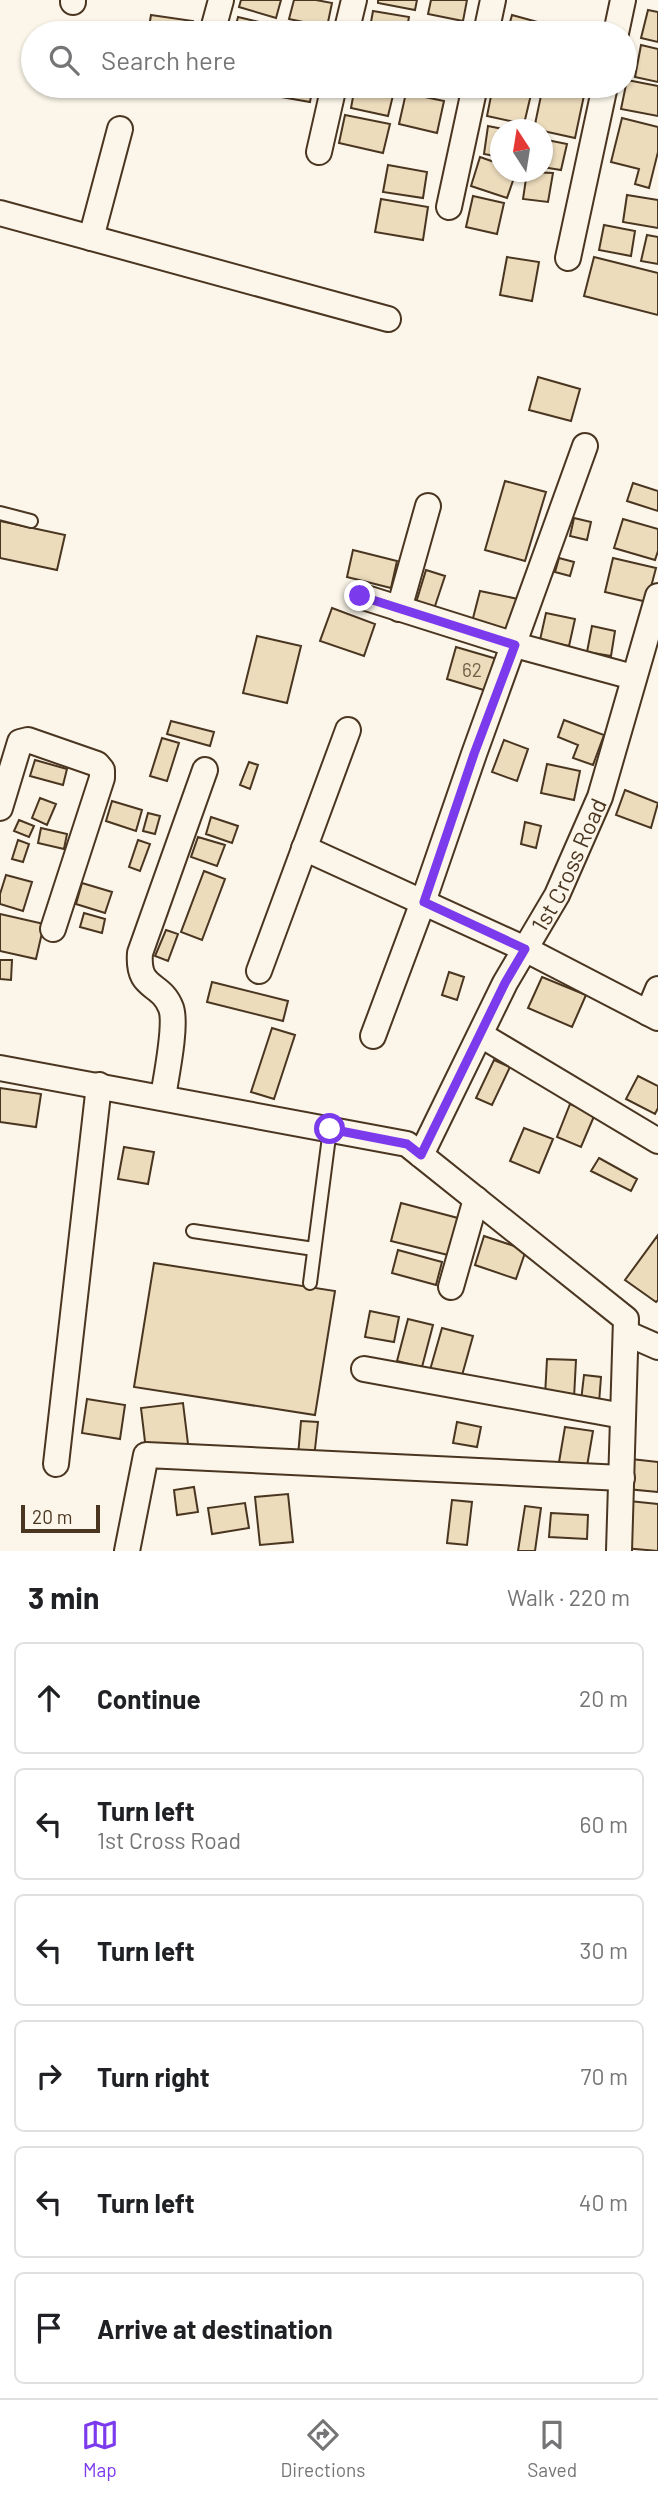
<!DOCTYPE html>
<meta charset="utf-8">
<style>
body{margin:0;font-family:Barlow,sans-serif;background:#f6f6f6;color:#202124}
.compass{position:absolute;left:490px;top:119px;width:63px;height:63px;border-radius:50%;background:#fff;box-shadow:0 2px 5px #0004;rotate:348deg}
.scale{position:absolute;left:21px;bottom:18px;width:79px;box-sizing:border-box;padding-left:7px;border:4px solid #4a3520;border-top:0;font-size:19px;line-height:24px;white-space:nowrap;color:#4a3520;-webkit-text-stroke:5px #fbf6e9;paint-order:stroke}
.stop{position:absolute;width:21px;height:21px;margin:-16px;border:5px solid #7c3aed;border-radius:50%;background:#fff}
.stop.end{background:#7c3aed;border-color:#fff;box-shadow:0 2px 7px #0008}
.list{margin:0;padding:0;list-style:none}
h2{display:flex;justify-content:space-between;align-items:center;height:91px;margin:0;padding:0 28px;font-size:30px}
h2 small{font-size:23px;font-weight:400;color:#757577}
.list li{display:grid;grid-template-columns:46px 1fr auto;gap:21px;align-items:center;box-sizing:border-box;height:112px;margin:0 14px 14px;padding:0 14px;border:2px solid #e0e0e0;border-radius:10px}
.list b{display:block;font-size:26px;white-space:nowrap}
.list p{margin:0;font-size:23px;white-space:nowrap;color:#757577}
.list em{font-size:23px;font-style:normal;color:#757577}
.icon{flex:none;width:38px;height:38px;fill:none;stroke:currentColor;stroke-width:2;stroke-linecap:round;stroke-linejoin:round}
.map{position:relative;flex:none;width:658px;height:1551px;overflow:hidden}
.search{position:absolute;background:#fff;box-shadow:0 2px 5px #0004;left:21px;right:21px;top:21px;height:77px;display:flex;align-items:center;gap:18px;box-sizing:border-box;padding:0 24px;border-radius:38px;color:#757577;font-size:26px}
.sheet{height:847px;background:#fff}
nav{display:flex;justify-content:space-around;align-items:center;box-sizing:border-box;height:98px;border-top:2px solid #e0e0e0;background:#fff;font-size:19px;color:#757577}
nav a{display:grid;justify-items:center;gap:4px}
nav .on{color:#7c3aed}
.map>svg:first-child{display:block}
.building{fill:#ecdcbc;stroke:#4a3520;stroke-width:2}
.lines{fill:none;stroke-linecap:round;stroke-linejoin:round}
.service-casing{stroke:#4a3520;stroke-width:16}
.minor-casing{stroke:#4a3520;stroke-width:28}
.service{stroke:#fbf6e9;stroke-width:12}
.minor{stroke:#fbf6e9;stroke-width:24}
.route{stroke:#7c3aed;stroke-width:9}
.labels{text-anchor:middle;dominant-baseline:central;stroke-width:5;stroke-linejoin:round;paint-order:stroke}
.number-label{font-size:19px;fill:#725f47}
.street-label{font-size:23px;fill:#4a3520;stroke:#fbf6e9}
</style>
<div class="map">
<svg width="658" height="1551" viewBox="0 0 658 1551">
<rect width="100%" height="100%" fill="#fbf6e9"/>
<path class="building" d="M241 0H281L276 18 239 7Z
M294 0H316L332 3 327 27 289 19Z
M378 0H417L415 10 378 3Z
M431 0H467L463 21 428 14Z
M648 10 658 12V42L641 38Z
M373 11 409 17 406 33H369Z
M151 15 193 21 192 33H148Z
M512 15 541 23 538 33H507Z
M238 17 276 26 274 33H234Z
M557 25 592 33H555Z
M641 45 658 49V82L635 77Z
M627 80 658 86V116L621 109Z
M283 86H313L310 102 281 97Z
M355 86 395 87 388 116 351 108Z
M412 86H447L446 93Z
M493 86H533L524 124 487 116Z
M543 86H586L575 138 534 129Z
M406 93 444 101 437 133 399 124Z
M345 115 390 124 383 153 339 143Z
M622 118 658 127V152L649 188 635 184 639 169 611 162Z
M488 126 508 130H500V157L484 154Z
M542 139 567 144 561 170 542 167Z
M480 157 500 164V172H516L507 198 471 186Z
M388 165 427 172 423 198 383 192Z
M527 172 553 173 548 202 523 199Z
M627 195 658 200V228L623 222Z
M473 196 504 203 497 234 466 227Z
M381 199 428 207 423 240 375 232Z
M604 225 635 231 631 256 599 250Z
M647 235 658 237V264L641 261Z
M507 257 539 262 532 301 500 295Z
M594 257 658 273V315L584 296Z
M538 377 580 389 571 421 529 410Z
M505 481 546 492 525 561 485 550Z
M633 483 658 491V511L627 501Z
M574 518 591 522 587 540 570 536Z
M623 519 658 529V551L655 560 614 548Z
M0 521 65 535 57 570 0 558Z
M353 550 397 561 391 588 347 577Z
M559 558 574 562 570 576 555 572Z
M613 558 656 568 647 602 605 592Z
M426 570 445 576 433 612 415 606Z
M480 591 518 599 510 631 472 622Z
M332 608 375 624 364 656 320 641Z
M546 613 575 619 569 646 540 640Z
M592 626 615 631 611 656 587 652Z
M257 636 301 646 287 703 243 693Z
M456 647 497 659 487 691 447 679Z
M564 720 604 735 593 765 573 758 578 745 558 737Z
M171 721 214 732 210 746 167 734Z
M162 738 179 743 167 781 150 776Z
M504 740 528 749 517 781 492 772Z
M35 760 67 769 63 785 30 776Z
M249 762 258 765 250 789 240 785Z
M547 764 580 771 574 800 541 793Z
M625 790 658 803 651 828 616 815Z
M40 798 56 804 47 825 32 818Z
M112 801 142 810 136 831 106 821Z
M148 813 160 816 155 834 143 831Z
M211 817 238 826 232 843 206 834Z
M19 820 34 826 29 837 14 831Z
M525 822 541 826 536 848 521 844Z
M41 828 67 834 64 849 38 843Z
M198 837 225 845 217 866 191 857Z
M18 840 29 844 23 862 12 859Z
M138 840 150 844 140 871 129 867Z
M204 871 225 879 202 940 181 932Z
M6 875 32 882 23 911 0 904V894Z
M82 883 112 892 105 913 76 904Z
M84 913 105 919 102 933 80 927Z
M0 914 44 924 36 959 0 951Z
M166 930 178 934 168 961 155 956Z
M0 960H12L11 980 0 979Z
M449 972 464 977 457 1000 442 995Z
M542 977 586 995 572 1027 528 1008Z
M212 982 288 1001 283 1021 207 1002Z
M272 1028 295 1035 274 1099 251 1092Z
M494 1060 510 1067 492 1105 476 1098Z
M638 1076 658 1086V1108L655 1114 626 1099Z
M0 1088 41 1094 36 1127 0 1122Z
M570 1104 595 1114 581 1147 557 1137Z
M524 1128 553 1139 539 1173 510 1161Z
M124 1147 154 1152 148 1184 118 1179Z
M599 1158 637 1179 631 1191 591 1171Z
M401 1203 458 1218 448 1255 391 1241Z
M658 1235V1300L656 1302 625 1280Z
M484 1236 526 1250 516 1279 475 1265Z
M398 1250 442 1262 436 1285 392 1273Z
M154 1263 335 1291 315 1415 134 1387Z
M370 1311 399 1317 394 1342 365 1337Z
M408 1319 433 1325 422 1367 397 1361Z
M442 1328 473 1336 461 1379 430 1370Z
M547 1359 576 1360 574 1398 545 1396Z
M584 1375 601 1377 599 1403 581 1401Z
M87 1399 125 1405 120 1439 82 1433Z
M183 1403 188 1444 146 1450 141 1408Z
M301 1421 318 1422 314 1458 298 1456Z
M457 1422 481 1427 477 1447 453 1443Z
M565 1427 593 1431 586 1472 558 1468Z
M631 1459 658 1462V1492L627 1489Z
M194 1487 198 1512 177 1515 174 1490Z
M288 1494 293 1542 260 1545 255 1497Z
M452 1500 472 1502 467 1545 447 1543Z
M629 1501 658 1504V1551L624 1548Z
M245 1503 249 1528 212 1534 208 1508Z
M525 1506 541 1508 535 1551H518Z
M551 1513 588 1515 587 1539 549 1537Z"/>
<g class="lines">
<g class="service-casing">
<path id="service" d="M0 513 31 521
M193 1231 314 1249
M310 1283 330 1129"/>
</g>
<g class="minor-casing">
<g id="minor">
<path d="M73 2V0"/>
<path d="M212 33 221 0"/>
<path d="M346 33 354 0"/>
<path d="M486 33 493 0"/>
<path d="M616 33 623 0"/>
<path d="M319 152 334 86"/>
<path d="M449 207 475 86"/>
<path d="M0 213 388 319"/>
<path d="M91 238 120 129"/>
<path d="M568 258 605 86"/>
<path d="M360 596 515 645 633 677"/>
<path d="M399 609 428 506"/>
<path d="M0 808 20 742 28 740 97 764 102 770V778L53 929"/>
<path d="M304 848 525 949 658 1018"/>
<path d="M259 971 348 730"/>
<path d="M648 1013 658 989"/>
<path d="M481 1035 658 1141"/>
<path d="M373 1036 423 902 474 754 585 446"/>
<path d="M0 1068 407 1144 626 1319 619 1551"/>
<path d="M163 1097C166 1077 177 1025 171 1008 161 981 137 991 140 953L205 770"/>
<path id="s1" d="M421 1155 505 983 557 895 600 797 658 596"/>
<path d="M451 1287 476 1199"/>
<path d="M626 1333 658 1347"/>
<path d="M364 1369 623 1416"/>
<path d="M56 1464 99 1085"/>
<path d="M127 1551 146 1455 622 1478"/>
</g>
</g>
<use href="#service" class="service"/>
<use href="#minor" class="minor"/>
</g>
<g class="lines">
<path class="route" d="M330 1129 407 1144 421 1155 505 983 525 949 424 902 474 754 515 645 360 596"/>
</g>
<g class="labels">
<g class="number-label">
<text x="472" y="669">62</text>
</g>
<g class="street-label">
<text stroke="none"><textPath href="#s1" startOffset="326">1st Cross Road</textPath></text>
</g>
</g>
</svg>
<svg class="compass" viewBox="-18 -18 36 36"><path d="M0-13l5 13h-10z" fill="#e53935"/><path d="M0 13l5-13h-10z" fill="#757577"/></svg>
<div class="scale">20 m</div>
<div class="stop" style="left:330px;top:1129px"></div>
<div class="stop end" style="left:360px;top:596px"></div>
<div class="search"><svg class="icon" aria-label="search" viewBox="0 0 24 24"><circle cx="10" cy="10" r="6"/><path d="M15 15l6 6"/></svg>Search here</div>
</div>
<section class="sheet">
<h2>3 min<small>Walk · 220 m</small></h2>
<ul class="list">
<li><svg class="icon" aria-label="ahead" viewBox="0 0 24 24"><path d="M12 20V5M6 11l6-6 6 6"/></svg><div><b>Continue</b></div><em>20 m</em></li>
<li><svg class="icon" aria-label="left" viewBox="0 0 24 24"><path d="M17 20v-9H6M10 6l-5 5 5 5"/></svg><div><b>Turn left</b><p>1st Cross Road</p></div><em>60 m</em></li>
<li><svg class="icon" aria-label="left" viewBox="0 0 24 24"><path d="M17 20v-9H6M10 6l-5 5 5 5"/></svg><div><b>Turn left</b></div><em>30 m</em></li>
<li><svg class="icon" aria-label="right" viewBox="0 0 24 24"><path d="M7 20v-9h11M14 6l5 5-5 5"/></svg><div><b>Turn right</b></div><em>70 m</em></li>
<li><svg class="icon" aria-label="left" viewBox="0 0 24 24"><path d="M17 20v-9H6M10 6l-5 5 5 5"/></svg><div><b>Turn left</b></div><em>40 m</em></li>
<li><svg class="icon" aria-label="arrive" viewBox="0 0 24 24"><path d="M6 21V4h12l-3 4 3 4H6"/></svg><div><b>Arrive at destination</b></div></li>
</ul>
</section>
<nav>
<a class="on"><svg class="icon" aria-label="map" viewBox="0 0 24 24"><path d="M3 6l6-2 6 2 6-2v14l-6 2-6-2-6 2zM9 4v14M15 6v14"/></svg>Map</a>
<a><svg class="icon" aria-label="directions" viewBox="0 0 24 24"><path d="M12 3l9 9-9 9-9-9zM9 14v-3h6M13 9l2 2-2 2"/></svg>Directions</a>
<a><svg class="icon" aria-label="saved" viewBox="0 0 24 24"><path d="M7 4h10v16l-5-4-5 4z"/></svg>Saved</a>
</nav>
